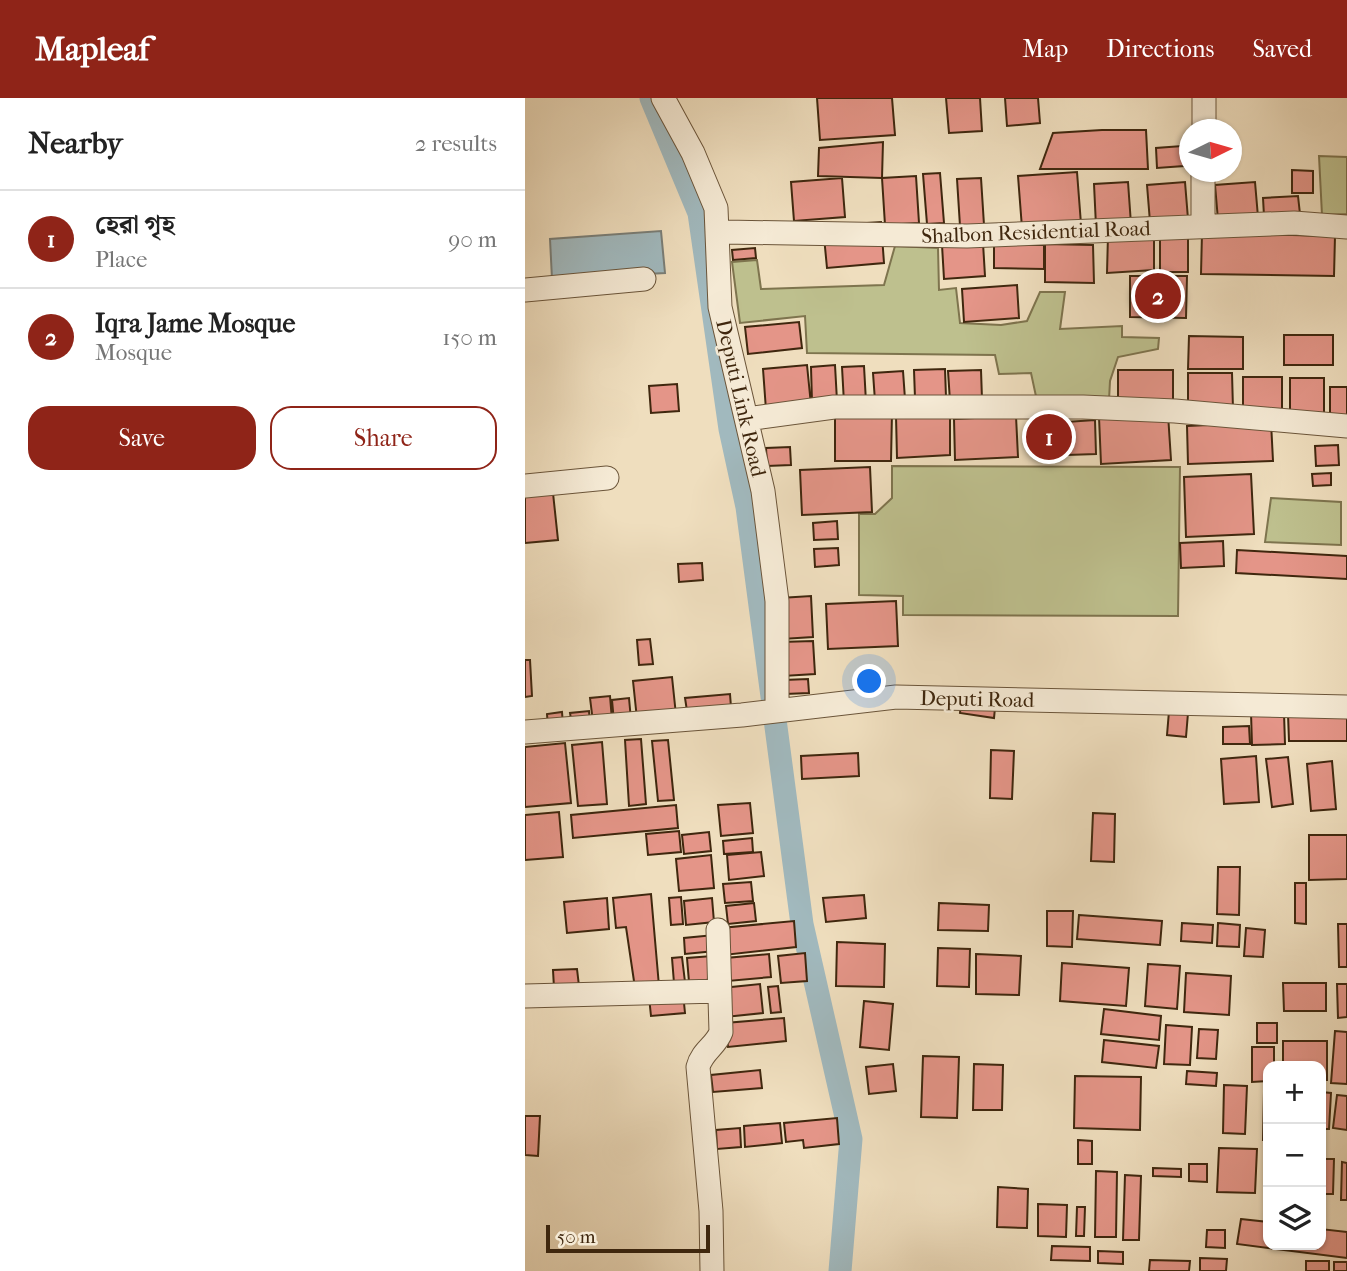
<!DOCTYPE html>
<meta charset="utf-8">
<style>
body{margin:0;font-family:"IM FELL French Canon","Noto Serif Bengali",serif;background:#f2f2f2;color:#222}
.controls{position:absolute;right:21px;bottom:21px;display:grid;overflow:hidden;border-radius:14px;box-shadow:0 2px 5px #0004}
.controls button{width:63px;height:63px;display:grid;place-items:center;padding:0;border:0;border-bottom:2px solid #e0e0e0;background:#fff;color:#222;font:35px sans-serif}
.compass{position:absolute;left:654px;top:21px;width:63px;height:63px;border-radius:50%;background:#fff;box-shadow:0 2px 5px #0004;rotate:85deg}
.scale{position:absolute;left:21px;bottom:18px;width:164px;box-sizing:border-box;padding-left:7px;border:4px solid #3f270e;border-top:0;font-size:19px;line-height:24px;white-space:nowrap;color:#3f270e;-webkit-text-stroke:5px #f5ead5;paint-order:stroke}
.you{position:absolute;left:345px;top:584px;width:24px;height:24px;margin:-18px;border:5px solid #fff;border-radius:50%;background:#1a73e8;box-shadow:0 0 0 10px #1a73e833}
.badge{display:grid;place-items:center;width:46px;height:46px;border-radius:50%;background:#8f2418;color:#fff;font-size:23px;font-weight:700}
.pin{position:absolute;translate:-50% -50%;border:4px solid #fff;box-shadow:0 2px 7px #0006}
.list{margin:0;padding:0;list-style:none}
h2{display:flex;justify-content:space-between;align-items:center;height:91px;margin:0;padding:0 28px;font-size:30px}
h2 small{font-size:23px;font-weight:400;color:#767676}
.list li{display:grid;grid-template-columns:46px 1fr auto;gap:21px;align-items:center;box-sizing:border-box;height:98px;padding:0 28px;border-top:2px solid #e0e0e0}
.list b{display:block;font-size:26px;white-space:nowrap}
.list p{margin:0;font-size:23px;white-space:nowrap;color:#767676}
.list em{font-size:23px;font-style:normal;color:#767676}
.actions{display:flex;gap:14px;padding:21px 28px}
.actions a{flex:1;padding:16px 0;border:2px solid #8f2418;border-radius:21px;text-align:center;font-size:24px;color:#8f2418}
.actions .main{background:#8f2418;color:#fff}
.icon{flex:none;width:38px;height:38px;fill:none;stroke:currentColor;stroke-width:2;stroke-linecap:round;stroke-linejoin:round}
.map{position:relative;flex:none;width:822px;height:1173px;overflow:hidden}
header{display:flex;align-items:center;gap:42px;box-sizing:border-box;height:98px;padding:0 35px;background:#8f2418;color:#fff}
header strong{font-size:33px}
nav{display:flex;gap:38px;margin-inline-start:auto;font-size:24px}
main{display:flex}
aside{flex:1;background:#fff}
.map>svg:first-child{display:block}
.green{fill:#bec08e;stroke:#7e744e;stroke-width:2}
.water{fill:#a1b9be;stroke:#7a7f78;stroke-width:2}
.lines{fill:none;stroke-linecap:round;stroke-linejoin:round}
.canal{stroke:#a1b9be;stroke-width:23}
.building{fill:#e49588;stroke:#3f270e;stroke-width:2}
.minor-casing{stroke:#6b553a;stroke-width:25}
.minor{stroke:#f5ead5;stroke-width:23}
.labels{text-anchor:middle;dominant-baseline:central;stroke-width:5;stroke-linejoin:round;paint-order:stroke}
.street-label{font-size:21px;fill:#3f270e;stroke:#f5ead5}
</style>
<header>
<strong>Mapleaf</strong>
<nav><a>Map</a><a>Directions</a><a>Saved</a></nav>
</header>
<main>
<aside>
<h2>Nearby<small>2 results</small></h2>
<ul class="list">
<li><span class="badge">1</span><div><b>হেরা গৃহ</b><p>Place</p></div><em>90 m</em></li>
<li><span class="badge">2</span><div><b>Iqra Jame Mosque</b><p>Mosque</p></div><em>150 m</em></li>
</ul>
<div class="actions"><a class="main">Save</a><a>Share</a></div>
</aside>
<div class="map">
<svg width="822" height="1173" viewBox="0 0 822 1173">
<rect width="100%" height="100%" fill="#efdebe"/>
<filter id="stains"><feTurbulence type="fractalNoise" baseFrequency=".00286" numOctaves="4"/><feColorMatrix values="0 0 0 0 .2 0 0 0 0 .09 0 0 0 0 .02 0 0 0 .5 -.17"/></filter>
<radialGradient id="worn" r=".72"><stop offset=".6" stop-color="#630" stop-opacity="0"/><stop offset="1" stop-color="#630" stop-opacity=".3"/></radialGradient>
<path class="green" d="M794 58 822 59V116L797 117Z
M370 148 413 150 414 192 431 190 435 225 476 227 502 223 515 194H540L535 231 597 228V239L634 240 633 251 593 259 585 283 584 302 512 303 506 275 474 276 470 257 282 255 280 218 215 225 207 164 232 162 236 191 359 187Z
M367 368 655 369 653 518 378 517V498L334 497V416H350L367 400Z
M746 400 816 404V447L740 444Z"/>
<path class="water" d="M136 133 140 175 27 181 25 141Z"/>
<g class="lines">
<path class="canal" d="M126 0 174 115 205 331 222 409 277 826 326 1041 315 1173"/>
</g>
<path class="building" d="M292 0H367L370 37 295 42Z
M421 0H455L457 33 424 35Z
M480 0H513L515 25 482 28Z
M577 32H621L623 71H515L528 35Z
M358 44 357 80 293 78 294 50Z
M657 48 659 68 632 70 631 50Z
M767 72 788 73V95H767Z
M552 74 556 126 497 130 493 78Z
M415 75 419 125 402 126 398 76Z
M391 78 394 125 360 127 357 80Z
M317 80 320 119 269 123 266 84Z
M456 80 459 127 435 128 432 81Z
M603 84 606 126 571 128 569 86Z
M660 84 663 121 625 124 622 87Z
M730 84 733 119 693 122 690 87Z
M773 98 775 116 739 118 738 100Z
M356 124 359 165 302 170 298 128Z
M635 133 663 134V174H635Z
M677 135 810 138 809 178 676 176Z
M583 137H629V172L582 175Z
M458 145 460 178 419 181 417 147Z
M520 146 568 147 569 185 520 184Z
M469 147H519V171L469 170Z
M230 150 231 160 208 162 207 152Z
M605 178H662L661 220 605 219Z
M492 187 494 220 439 224 437 191Z
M274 224 277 250 223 256 220 229Z
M759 237H808V267H759Z
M664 238 718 239V271H663Z
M282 267 286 307 241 312 238 271Z
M310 267 312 303 287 304 286 269Z
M339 268 341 304 319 305 317 269Z
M420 271 421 299 390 300 389 272Z
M456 272 457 301 425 303 423 273Z
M593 272H648V306H593Z
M378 273 380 301 350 303 348 275Z
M663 275H707L708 311 663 310Z
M718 279H757V314H718Z
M765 280H799V318L765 317Z
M152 286 154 313 126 315 124 288Z
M805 289H822V320H805Z
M367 315 366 363H310V317Z
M643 316 646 362 576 366 574 319Z
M371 318H425V357L372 360Z
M491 318 493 359 430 362 429 321Z
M537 320 539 358 512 359 510 321Z
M570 322 571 356 542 357 541 324Z
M746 324 748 363 663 366 662 328Z
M813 347 814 367 791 368 790 348Z
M265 349 266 367 242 368 241 350Z
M345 369 347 414 277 417 275 372Z
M806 375V387L788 388 787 376Z
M726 376 729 436 661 439 659 379Z
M28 395 33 442 0 445V398Z
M312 423 313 441 289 442 288 425Z
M698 443 699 468 656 470 655 445Z
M313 450 314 467 290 469 289 451Z
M712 452 822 458V481L711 475Z
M177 465 178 482 154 484 153 466Z
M286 498 288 539 257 541 255 500Z
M371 503 373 548 303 551 301 506Z
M125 541 128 566 114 567 112 542Z
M288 543 290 576 258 578 256 544Z
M0 562H5L7 598 0 599Z
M147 579 151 617 112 621 108 583Z
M283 581 284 595 260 596 259 582Z
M205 596 206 609 162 613 160 600Z
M85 598 87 622 68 624 65 600Z
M104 600 106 622 89 624 87 602Z
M436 606 470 610 469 620 435 615Z
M64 613 65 625 47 627 45 615Z
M644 613 663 615 661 639 642 637Z
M37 614 38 627 23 629 22 616Z
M726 615H759L760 646 727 647Z
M763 616H822V643H764Z
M724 628 725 646H698V629Z
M116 641 121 706 104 708 100 642Z
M143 642 149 702 133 703 127 643Z
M77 644 82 706 53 708 47 647Z
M40 645 46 705 0 709V649Z
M466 652 489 653 487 701 465 700Z
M333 655 334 678 277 681 276 658Z
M731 658 734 704 699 706 696 661Z
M763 659 768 706 747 709 741 661Z
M807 663 811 711 786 713 782 666Z
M225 705 228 735 196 738 193 707Z
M151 707 153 730 48 740 46 717Z
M34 714 38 759 0 762V717Z
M568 715 590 716 589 764 566 763Z
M154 733 156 754 123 757 121 736Z
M184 734 186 753 159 756 157 737Z
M784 737H822V781L784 782Z
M227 740 228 754 199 756 198 743Z
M236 754 239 778 204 782 202 757Z
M186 757 189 790 154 793 151 761Z
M693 769H715L714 817 692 816Z
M226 784 228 803 200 805 198 786Z
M770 785H781V826L770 825Z
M126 796 134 888 110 890 101 829 91 830 88 800Z
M339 797 341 820 301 824 298 800Z
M156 799 158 826 146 827 144 800Z
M82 800 84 831 42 835 39 804Z
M187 800 189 824 161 827 159 803Z
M229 805 231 823 203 826 201 808Z
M414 805 464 807 463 833 413 832Z
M522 813H548L547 849 522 848Z
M554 817 637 823 635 847 552 841Z
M269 823 271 849 199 857 196 830Z
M657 825 688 827 687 845 656 843Z
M693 825 715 827 714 849 692 848Z
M813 826H822V869H814Z
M721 830 740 832 738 859 719 858Z
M189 837 190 853 160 856 159 840Z
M312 844 360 846 359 889 311 888Z
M413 850 445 851 444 889 412 888Z
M280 855 282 883 256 885 253 858Z
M244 856 246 879 203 883 201 860Z
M451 856 496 858 494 897 451 896Z
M187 858 189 881 164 884 162 860Z
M157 859 160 884 149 885 147 860Z
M537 865 604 870 601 908 535 903Z
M623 866 655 868 652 911 620 908Z
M52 871 54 888 29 890 28 872Z
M661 875 706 878 704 917 659 914Z
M758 885H801V913H759Z
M235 886 238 915 200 919 197 890Z
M812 886H822V919L813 920Z
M253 888 256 914 246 915 243 889Z
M158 895 160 915 126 918 124 899Z
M339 903 368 906 364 952 335 949Z
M579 911 636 918 634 942 576 936Z
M259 920 261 943 203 949 200 925Z
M732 925H752V945H732Z
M641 927 667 929 665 967 639 966Z
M674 931 693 932 691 961 672 960Z
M810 933 822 934V986L806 985Z
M579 942 634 948 631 970 577 964Z
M758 943H802V982H796V968H758Z
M727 949H749V968H743V983L727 984Z
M398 958 434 959 432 1020 396 1019Z
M368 966 371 993 344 996 341 969Z
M449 966 478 967 477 1012H448Z
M235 972 237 990 188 994 186 977Z
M662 973 692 975 691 988 661 986Z
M550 978 616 979 615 1032 549 1030Z
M699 987 722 988 720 1036 698 1035Z
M739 994H743V1042H738Z
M796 994 806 995 804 1031H796Z
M812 997 822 998V1032L808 1030Z
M0 1018H15L13 1058 0 1057Z
M312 1020 314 1046 279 1050 278 1042 261 1044 259 1025Z
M255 1025 257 1045 220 1049 219 1028Z
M215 1030 216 1049 192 1051 191 1032Z
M553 1042 567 1043V1066H553Z
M694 1050 732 1051 730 1095 692 1094Z
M797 1061H809L808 1096H796Z
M817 1064 822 1065V1102H816Z
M664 1066H682V1084L664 1083Z
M628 1070 656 1071V1079L628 1078Z
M571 1073 592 1074 591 1139H570Z
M600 1077 616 1078 614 1142H598Z
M473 1089 503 1091 502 1130 472 1129Z
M513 1106 542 1107 541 1139 513 1138Z
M552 1109H560L559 1138H551Z
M716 1121 743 1124V1147H796V1131L822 1134V1160L712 1146Z
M682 1132H700V1150L681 1149Z
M527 1148 565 1149V1163L526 1162Z
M573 1153 598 1154V1166L573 1165Z
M675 1160 702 1161 701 1173H675Z
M625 1162 665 1163 664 1173H624Z
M781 1163H804V1173H781Z
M809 1164H822V1173H809Z"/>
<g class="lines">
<g class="minor-casing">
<path id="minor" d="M138 0 168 55 191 110 195 209 238 393 252 503V611
M679 32V0
M678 128V74
M200 134 442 138 769 125 822 129
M0 192 119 181
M222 321 309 309H558L650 313 822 328
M0 388 82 380
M0 634 217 617 371 599 822 609
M0 898 194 893
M187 1173 186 1113 173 969C177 953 191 948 196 934L193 832"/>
</g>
<use href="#minor" class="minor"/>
</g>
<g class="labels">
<g class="street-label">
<text transform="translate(511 134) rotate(-2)">Shalbon Residential Road</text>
<text transform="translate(216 300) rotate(77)">Deputi Link Road</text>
<text transform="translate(452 601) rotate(1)">Deputi Road</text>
</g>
</g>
<rect width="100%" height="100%" filter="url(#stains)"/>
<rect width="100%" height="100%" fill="url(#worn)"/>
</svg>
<div class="controls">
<button>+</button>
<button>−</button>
<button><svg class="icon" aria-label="layers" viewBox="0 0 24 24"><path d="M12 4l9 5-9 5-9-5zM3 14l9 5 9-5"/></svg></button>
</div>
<svg class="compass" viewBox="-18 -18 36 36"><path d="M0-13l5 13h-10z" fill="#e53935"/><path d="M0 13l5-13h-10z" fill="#767676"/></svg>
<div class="scale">50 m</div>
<div class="you"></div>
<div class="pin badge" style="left:524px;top:339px">1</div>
<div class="pin badge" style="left:633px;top:198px">2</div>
</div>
</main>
